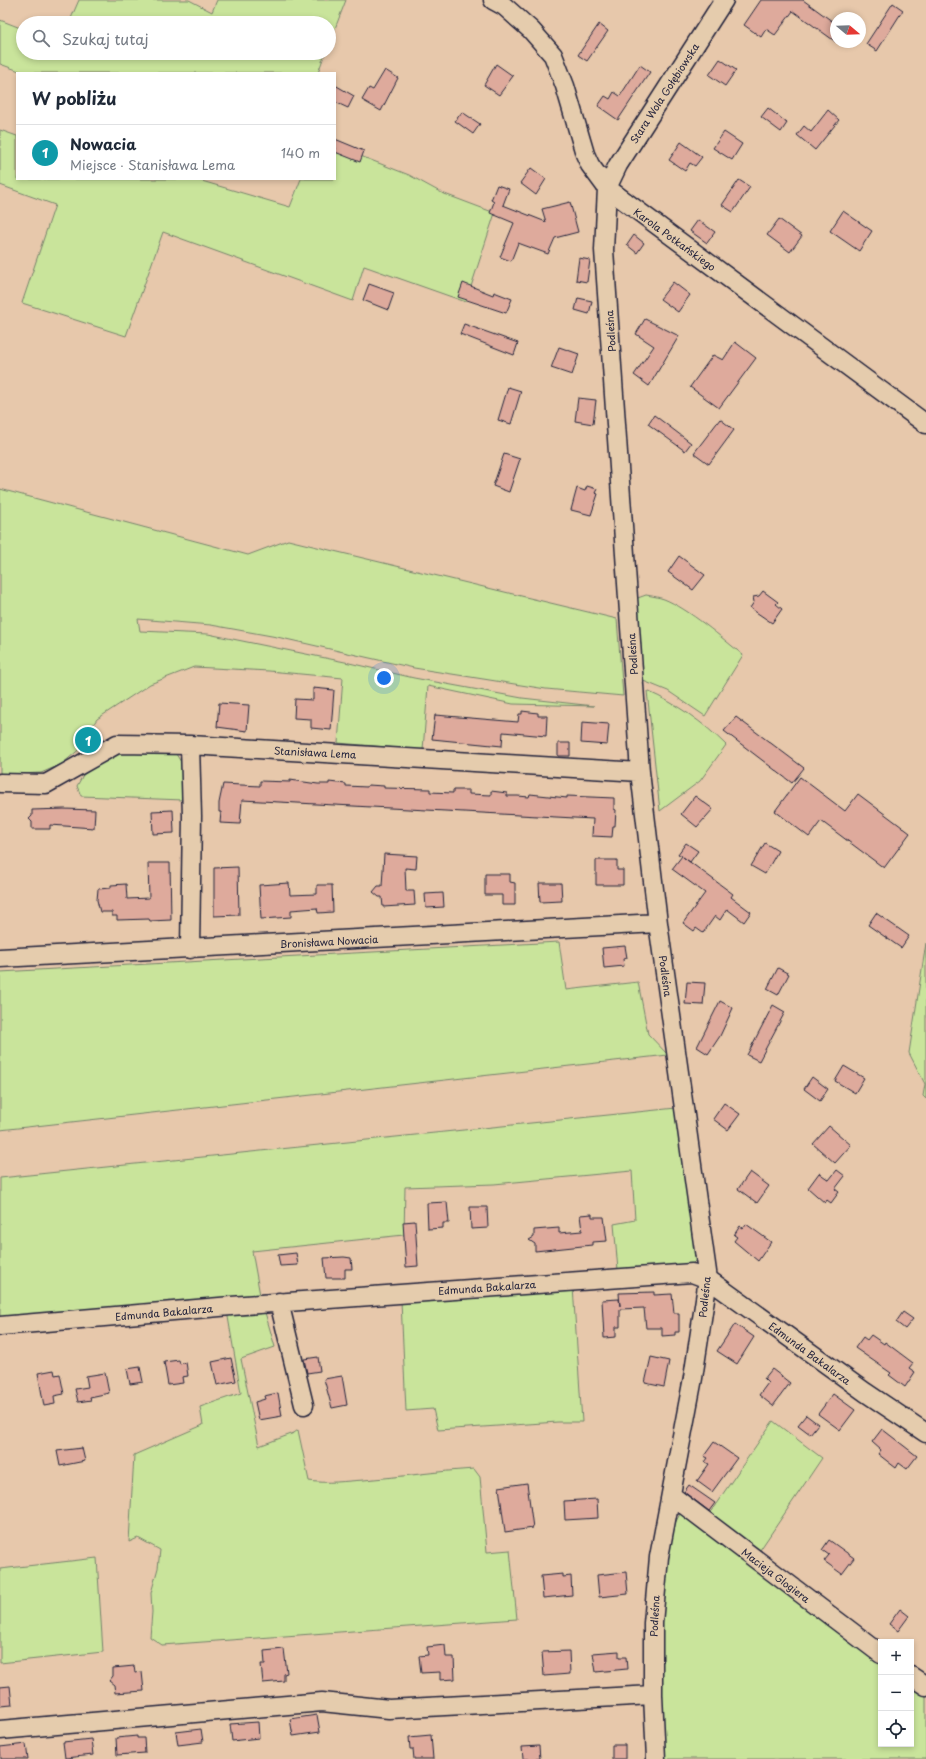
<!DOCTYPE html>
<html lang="pl">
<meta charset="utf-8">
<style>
body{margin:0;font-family:"Playpen Sans",sans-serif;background:#f2f2f3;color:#1f2937}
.controls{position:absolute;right:12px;bottom:12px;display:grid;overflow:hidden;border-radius:0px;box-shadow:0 2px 6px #0003}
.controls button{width:36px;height:36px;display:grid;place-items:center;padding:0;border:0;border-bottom:1px solid #e0e1e3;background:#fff;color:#1f2937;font:20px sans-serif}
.compass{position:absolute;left:830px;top:12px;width:36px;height:36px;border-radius:50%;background:#fff;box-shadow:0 2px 6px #0003;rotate:109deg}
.you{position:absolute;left:384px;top:678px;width:14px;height:14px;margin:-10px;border:3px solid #fff;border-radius:50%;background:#1a73e8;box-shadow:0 0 0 6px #1a73e833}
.badge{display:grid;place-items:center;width:26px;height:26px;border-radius:50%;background:#111827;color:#fff;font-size:13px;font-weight:700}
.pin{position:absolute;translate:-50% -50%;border:2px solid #fff;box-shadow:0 1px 4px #0006}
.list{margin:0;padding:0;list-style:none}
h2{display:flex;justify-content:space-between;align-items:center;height:52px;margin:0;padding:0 16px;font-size:17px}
h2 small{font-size:13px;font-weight:400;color:#747a83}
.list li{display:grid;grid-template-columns:26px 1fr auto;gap:12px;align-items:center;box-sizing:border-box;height:56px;padding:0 16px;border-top:1px solid #e0e1e3}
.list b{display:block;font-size:15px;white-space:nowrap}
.list p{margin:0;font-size:13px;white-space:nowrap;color:#747a83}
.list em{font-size:13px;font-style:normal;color:#747a83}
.icon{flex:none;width:22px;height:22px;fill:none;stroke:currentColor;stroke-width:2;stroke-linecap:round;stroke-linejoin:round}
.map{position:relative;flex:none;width:926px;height:1759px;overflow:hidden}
.search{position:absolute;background:#fff;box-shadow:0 2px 6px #0003;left:16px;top:16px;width:320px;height:44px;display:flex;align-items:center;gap:10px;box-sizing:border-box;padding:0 14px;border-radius:22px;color:#747a83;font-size:15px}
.panel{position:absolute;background:#fff;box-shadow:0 2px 6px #0003;left:16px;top:72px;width:320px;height:108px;border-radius:0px}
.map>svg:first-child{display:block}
.green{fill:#c9e49b;stroke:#76836b}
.building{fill:#deaa9c;stroke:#22223b}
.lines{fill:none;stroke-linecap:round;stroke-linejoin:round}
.minor-casing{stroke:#22223b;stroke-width:21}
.minor{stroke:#e5ccad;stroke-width:18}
.labels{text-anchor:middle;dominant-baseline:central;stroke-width:3;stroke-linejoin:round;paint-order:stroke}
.street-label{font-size:10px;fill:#22223b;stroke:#e5ccad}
</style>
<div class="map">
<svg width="926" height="1759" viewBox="0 0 926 1759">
<rect width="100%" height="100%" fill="#e7c8ab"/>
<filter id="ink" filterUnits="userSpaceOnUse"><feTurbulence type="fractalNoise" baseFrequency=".025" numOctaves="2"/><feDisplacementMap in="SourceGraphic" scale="8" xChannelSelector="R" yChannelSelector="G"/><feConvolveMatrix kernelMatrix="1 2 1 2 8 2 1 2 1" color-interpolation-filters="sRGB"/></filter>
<g filter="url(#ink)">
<path class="green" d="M79 0H189L212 12 217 0H346L329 44V23H69Z
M0 20 23 29V53H325L318 73H25L0 64Z
M0 130 17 136V179H195L290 207 301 179H335V146L409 175 442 193 495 213 466 302 364 266 353 301 163 232 126 336 22 303 55 205 0 185Z
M0 489 248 555 288 540 617 619 623 696 546 689 414 668 277 637 211 625 138 619 140 631 208 634 345 662 414 678 522 698 594 706 513 704 428 686 423 750 338 743 343 678 269 671 194 667 150 684 97 719 86 735 82 747 62 764 41 773 19 774 0 778Z
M646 595C652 596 658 597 664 599 689 609 722 638 743 655L705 716 668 691 641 680 635 599Z
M647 691C677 704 703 722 726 745L700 781 660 811Z
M121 749 176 754 181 762 183 800 81 796 77 786 83 775Z
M559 942 566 990 638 982 648 1034 668 1055 0 1130V972Z
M926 943V1099L923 1096 925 1084 909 1053Z
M676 1108 698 1258 692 1264 618 1270 614 1224 635 1220 632 1171 494 1184 405 1187 404 1235 252 1251 260 1295 0 1317V1178Z
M573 1287 582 1422H558L438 1430 433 1409 406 1411 401 1301Z
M264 1309 275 1347 241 1359 259 1446 294 1433 298 1430 309 1481C328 1484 345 1481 364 1480 401 1477 437 1471 474 1469L480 1477 487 1552 510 1550 517 1619 162 1645 150 1637 152 1612 151 1593 158 1568 160 1550 138 1538 129 1542 134 1455 203 1425 200 1407 241 1393 227 1311Z
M773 1421 822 1458 758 1553 707 1517Z
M681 1512 881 1660V1744H911V1682L926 1693V1759H663L661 1614 673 1527Z
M97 1558 103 1652 0 1663V1569Z"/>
<path class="building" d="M761 0H803L836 24V42L793 11 775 35 766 29 761 37 744 25Z
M893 3 903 10 877 51 866 44Z
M599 24 608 31 587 61 578 55Z
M720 59 736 70 725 86 709 75Z
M496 64 513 76 499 95 484 85Z
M640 65 650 72 618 120 598 106 605 96 610 99 614 92 620 96Z
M385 70 398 78 381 111 362 100 369 88 373 90Z
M335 85 354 96 348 108 335 102Z
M768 108 787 123 781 132 761 117Z
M828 110 839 120 815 150 797 135 804 126 811 132Z
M462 112 480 124 473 134 455 121Z
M724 132 742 144 732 160 713 148Z
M335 139 364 151 360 162 335 152Z
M681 142 702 157 695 166 690 163 685 171 669 160Z
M531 168 546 179 536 195 520 183Z
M739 180 750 187 733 212 722 205Z
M497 185 509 189 503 205 546 222 542 209 570 202 578 232 555 238 548 254 518 243 511 261 500 257 514 223 490 213 494 202 491 200Z
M843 211 872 231 859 251 830 231Z
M779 219 802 236 790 252 767 235Z
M698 220 715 232 707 243 690 231Z
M634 235 644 243 637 253 627 245Z
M579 258 590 260 587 282 576 280Z
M673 282 690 295 678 312 660 299Z
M463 283 493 295 494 292 512 299 506 313 458 297Z
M369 284 394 293 388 310 363 300Z
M578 298 592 301 589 314 575 310Z
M645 319 679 336 649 386 634 375 654 346 636 334Z
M464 324 518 343 514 355 460 334Z
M735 342 756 358 719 408 690 387 713 355 723 360Z
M559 347 579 354 572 375 551 368Z
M508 387 521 391 511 424 498 420Z
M578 398 596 400 593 424 575 421Z
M654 415 691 443 685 451 648 424Z
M720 419 734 430 709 464 694 453Z
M504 454 520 459 509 492 493 486Z
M587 486 597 489 595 493 598 494 591 515 571 510 577 488 585 491Z
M679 556 705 575 693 590 668 572Z
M763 591 778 602 776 604 782 609 772 623 750 608 754 602 753 597 759 596Z
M313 688 334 690 331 730 311 728V719L294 718 295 699 313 700Z
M219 703 249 705 247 731 217 727Z
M522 711 538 713V716H547L546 736 503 732 502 746 432 739 435 715 518 722 519 714H522Z
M736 717 804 768 792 783 724 731Z
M582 722 609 724 607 745 581 743Z
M558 743H570V756H558Z
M800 777 845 811 858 794 910 833 884 868 821 821 809 837 775 811Z
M290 780 318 784H329V782L346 784V786L367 787 368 785 384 786V788L430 789V792L453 793V790H469V794L491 795V791L507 793V796H518L529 797 530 794 567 798V796L614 798V809L616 810 615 826H613L612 837 592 836 593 819 242 800 240 824 220 823 221 812H219V803L223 784 260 786V781L290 782Z
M695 796 713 809 697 827 681 814Z
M64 809 95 810 94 828 50 825V829H32V822L29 819 32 816V810Z
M173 810 174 833 153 834 152 811Z
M686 843 698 851 690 862 683 857 733 894 731 897 751 912 744 922 727 909 720 920 715 916 703 933 696 928 694 931 683 923 705 893 672 869 682 856 678 854Z
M765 843 778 851 765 874 751 866Z
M384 854 417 856 416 869 405 868 406 891H414L415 905 383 907 382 897H379L373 892 378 886H382Z
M596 860H617V870H623V885H596Z
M148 863H170L171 920 150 921 149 919 117 920V916H112V912H100L97 900 98 889 111 888V885L126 884 127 899 149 898Z
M238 867 239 915 214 916V868Z
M485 874H510V882L515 883V905H502V895H485Z
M289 883 290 895 317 894V885H332L333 912 318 913 317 908 291 910V917L261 919 259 885Z
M539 883H561L562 901 540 902Z
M443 893 444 907 426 908 425 894Z
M876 913 909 936 901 948 868 925Z
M625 946 627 958 623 959 624 966 604 968 602 948Z
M778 968 789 974 778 995 767 989Z
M687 982 705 983 703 1005 685 1004Z
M720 1001 733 1008 720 1036 708 1054 697 1047Z
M773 1005 785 1012 759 1061 747 1055Z
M844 1066 864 1078 855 1093 835 1081Z
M812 1077 828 1089 820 1101 804 1089Z
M724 1103 740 1114 728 1130 713 1119Z
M829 1126 851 1145 835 1163 813 1144Z
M837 1170 845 1176 835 1189 839 1192 831 1203 827 1200 825 1203 808 1188 819 1173 829 1180Z
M750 1172 769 1186 757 1203 738 1189Z
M447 1202 449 1223H443V1228L428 1229 427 1203Z
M470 1207H487L488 1228 471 1229Z
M592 1214V1217H604L607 1241 592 1242V1245L535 1251V1244L529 1240 534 1237V1230L559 1228V1233L582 1231 580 1215Z
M415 1221 418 1266 406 1267 403 1222Z
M746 1224 771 1242 758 1261 734 1241 737 1237 734 1235 740 1226 743 1228Z
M296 1253 298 1265 280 1266 278 1255Z
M344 1257 351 1258 352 1269H345V1278H326L324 1258Z
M654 1292V1295L672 1294 674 1313H679V1332H675V1335L662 1336V1328H646L644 1308 620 1309V1327H616V1337L604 1338 602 1300 619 1299 620 1306 619 1293Z
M903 1312 913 1319 905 1329 896 1322Z
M735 1324 754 1337 737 1364 717 1351Z
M871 1335 884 1344 885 1342 913 1363 909 1368 915 1372 905 1387 889 1375 891 1373 855 1348 863 1337 867 1340Z
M318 1357 320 1371 307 1373 304 1359Z
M651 1357 669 1361 664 1387 645 1383Z
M231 1358 236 1381 217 1385 212 1362Z
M179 1360 180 1364 186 1362 188 1376 182 1377 183 1383 168 1385 164 1362Z
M140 1367 143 1382 130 1384 127 1369Z
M772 1369 790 1383 773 1406 759 1395 768 1383 764 1379Z
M54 1370 55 1375 60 1374 64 1394 54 1396 55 1404 44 1406 38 1373Z
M105 1373 109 1393 90 1397 91 1400 78 1402 75 1389 88 1387 86 1376Z
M342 1376 347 1405 332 1408 324 1379Z
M278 1393 282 1416 259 1420 255 1402 265 1399 264 1396Z
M833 1394 855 1410 840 1430 818 1414Z
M806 1415 818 1424 810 1434 798 1425Z
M882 1429 917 1456 907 1469 899 1463 896 1468 878 1454 881 1450 872 1442Z
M714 1442 737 1458 712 1492 697 1481 709 1464 705 1462 708 1458 704 1456Z
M82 1448 85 1461 60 1466 57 1451Z
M527 1483 533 1528 505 1532 499 1487Z
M689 1485 715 1503 709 1511 684 1492Z
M597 1499 598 1518 565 1520 564 1501Z
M829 1540 854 1558 842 1574 824 1561 829 1555 822 1550Z
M626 1572 628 1594 599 1597 597 1575Z
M563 1574V1577L571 1576 572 1595 543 1598 541 1576Z
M900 1609 909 1616 898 1631 889 1624Z
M445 1645 446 1657H454L455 1679 440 1680V1672L421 1673 419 1656 428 1655 427 1647Z
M284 1649 287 1673 284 1674V1681L263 1683 261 1664H265L264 1651Z
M569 1651 570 1674 544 1676 542 1652Z
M619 1651V1657H626L627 1669 596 1672 593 1653Z
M134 1666 135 1673 142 1672 144 1691 115 1693 114 1685 109 1681 113 1676V1668Z
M10 1686 12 1705 0 1706V1687Z
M317 1715 320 1732 293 1736 290 1719Z
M258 1722 259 1738 232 1741 230 1724Z
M201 1729 203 1742 178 1745 176 1732Z
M431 1735 433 1759H414L413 1749H410L409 1737Z
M137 1736V1738H144L145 1753 117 1755 116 1738Z
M91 1739 93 1755 65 1758 63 1742Z
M26 1744 28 1759H1L0 1747Z
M612 1745H625V1759H612Z
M539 1746 540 1759H523L522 1747Z"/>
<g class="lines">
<g class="minor-casing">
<path id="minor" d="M493 0 504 6 531 30 553 55 565 86 585 154 590 165 607 188 926 424
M0 783 46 784 117 744 190 745 640 772
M190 949 192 816 190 745
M0 958 658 923
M279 1302 304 1405
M0 1326 231 1306 692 1273 708 1279 865 1392 926 1433
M671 1495 881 1654
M911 1676 926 1686
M0 1730 322 1702 389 1709 653 1695
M656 1759 653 1695V1623L659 1557 693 1378 708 1279 658 923 640 772 604 250 607 188 618 165 724 0"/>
</g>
<use href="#minor" class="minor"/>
</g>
</g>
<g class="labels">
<g class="street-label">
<text transform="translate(664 93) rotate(-57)">Stara Wola Gołębiowska</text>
<text transform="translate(675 239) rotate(36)">Karola Potkańskiego</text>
<text transform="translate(610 331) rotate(-94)">Podleśna</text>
<text transform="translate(632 654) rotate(-94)">Podleśna</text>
<text transform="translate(315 752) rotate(3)">Stanisława Lema</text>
<text transform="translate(329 941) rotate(-3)">Bronisława Nowacia</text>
<text transform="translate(666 976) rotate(82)">Podleśna</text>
<text transform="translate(487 1287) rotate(-4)">Edmunda Bakalarza</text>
<text transform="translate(704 1297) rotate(-84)">Podleśna</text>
<text transform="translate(164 1312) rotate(-5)">Edmunda Bakalarza</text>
<text transform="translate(810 1353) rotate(36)">Edmunda Bakalarza</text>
<text transform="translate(776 1575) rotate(37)">Macieja Glogiera</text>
<text transform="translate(654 1616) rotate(-87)">Podleśna</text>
</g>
</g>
</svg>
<div class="controls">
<button>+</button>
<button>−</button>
<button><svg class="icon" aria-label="locate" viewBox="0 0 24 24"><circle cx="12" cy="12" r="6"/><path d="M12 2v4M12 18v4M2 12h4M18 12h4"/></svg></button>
</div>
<svg class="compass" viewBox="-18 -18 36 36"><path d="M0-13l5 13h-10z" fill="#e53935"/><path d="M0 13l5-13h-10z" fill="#747a83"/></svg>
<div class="you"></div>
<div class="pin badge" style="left:88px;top:740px;background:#0f9aa8">1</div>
<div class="search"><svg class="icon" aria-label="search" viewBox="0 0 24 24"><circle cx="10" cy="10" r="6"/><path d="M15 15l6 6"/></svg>Szukaj tutaj</div>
<section class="panel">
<h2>W pobliżu<small></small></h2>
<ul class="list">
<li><span class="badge" style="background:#0f9aa8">1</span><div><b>Nowacia</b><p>Miejsce · Stanisława Lema</p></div><em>140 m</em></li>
</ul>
</section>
</div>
